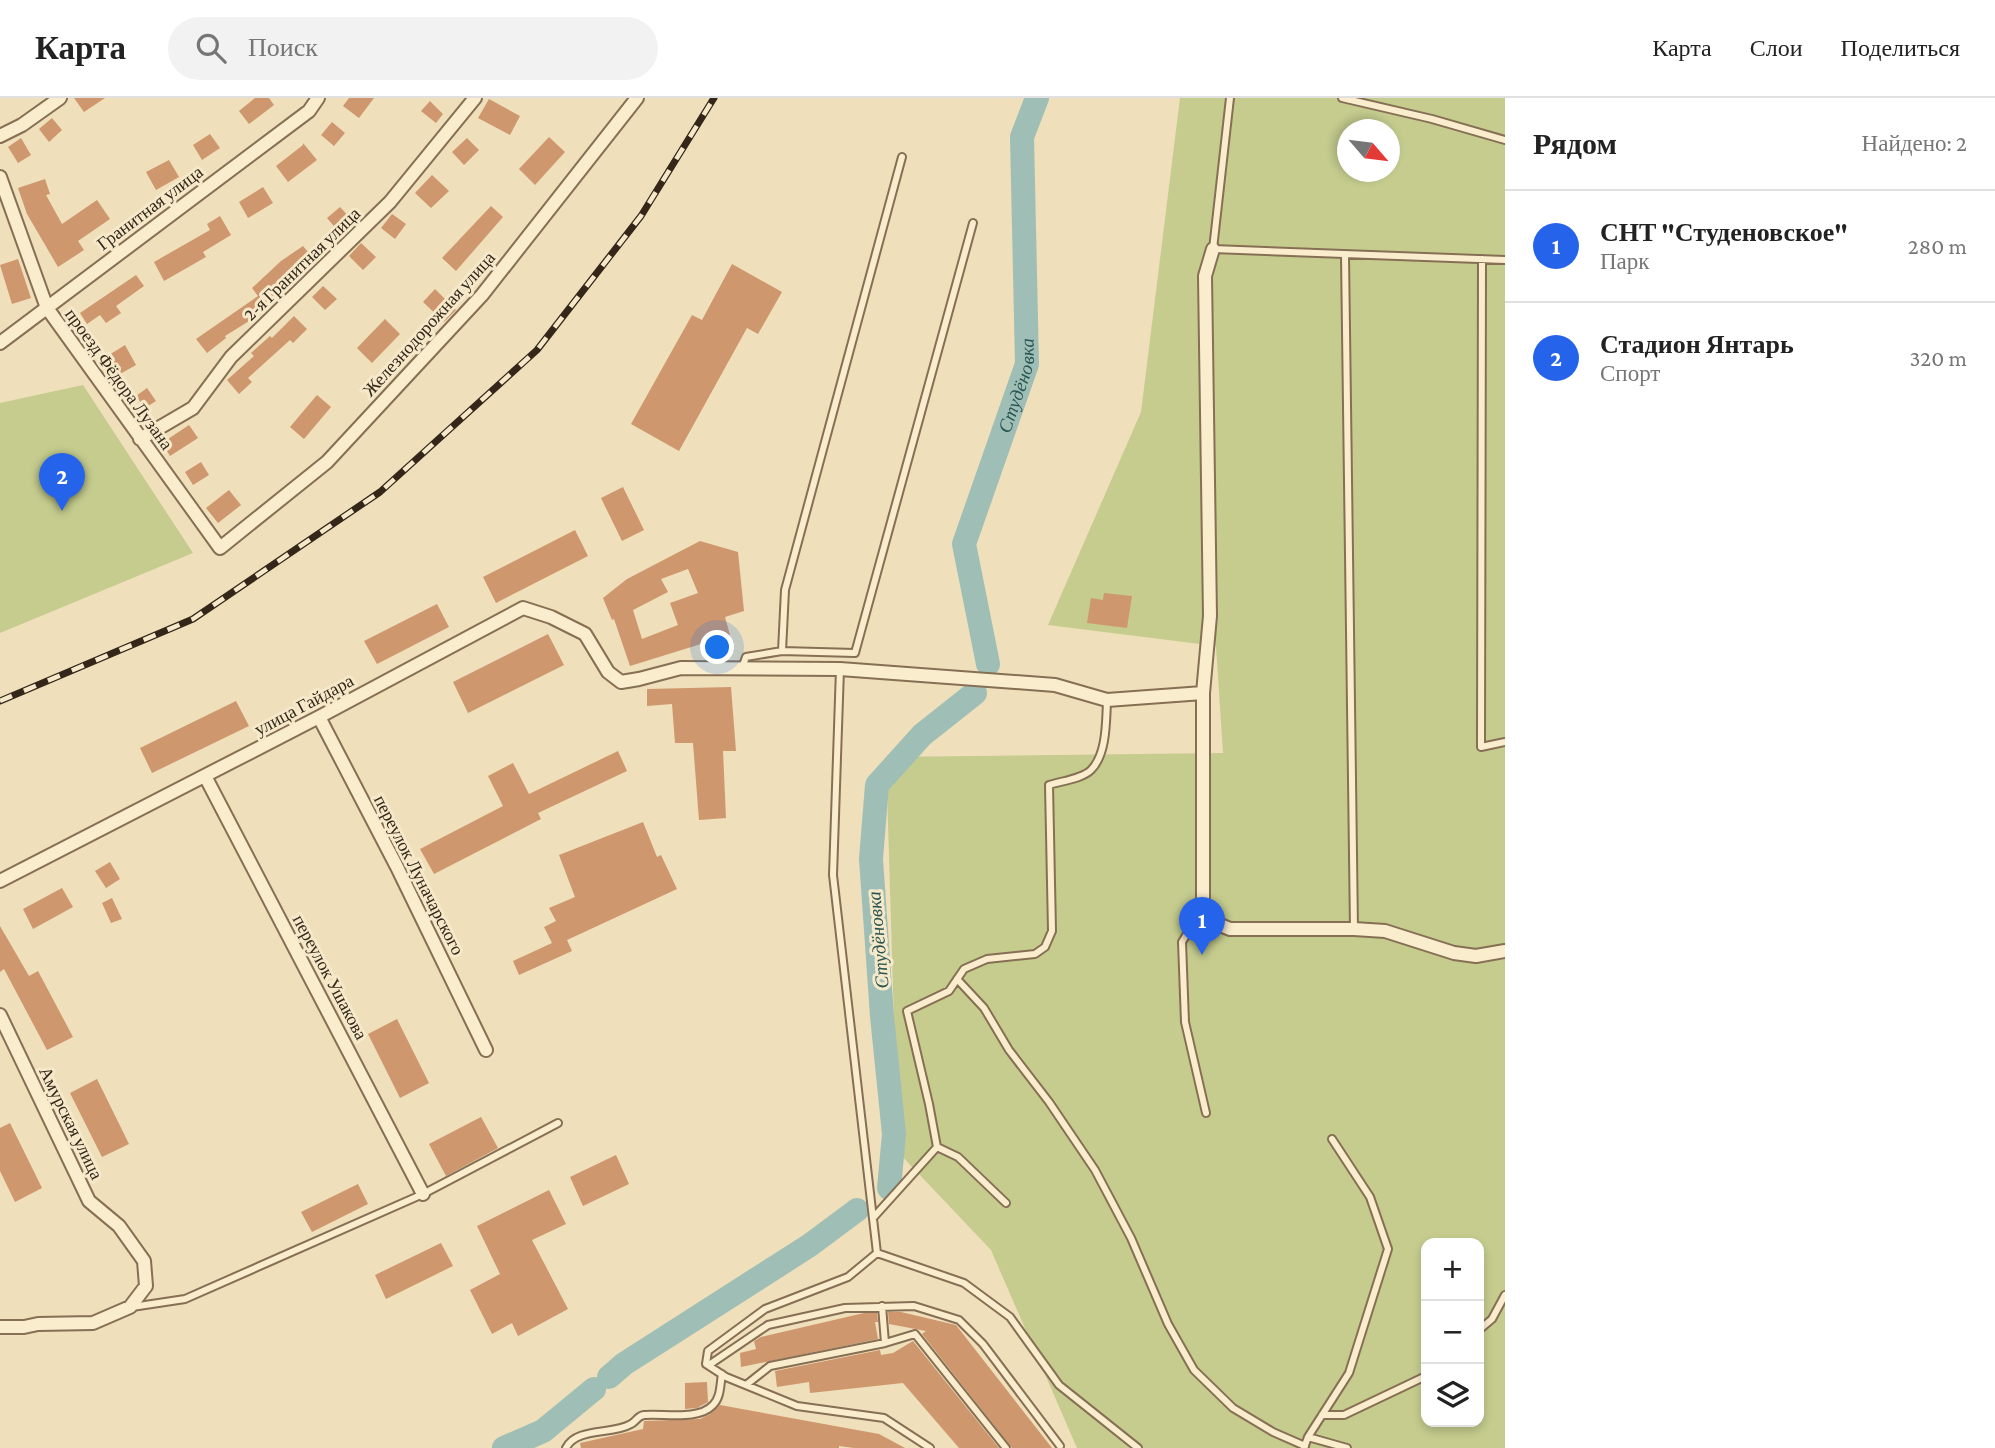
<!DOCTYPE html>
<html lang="ru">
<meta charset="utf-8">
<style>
body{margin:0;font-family:"Crimson Pro",serif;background:#f2f2f2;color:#222}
.controls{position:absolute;right:21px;bottom:21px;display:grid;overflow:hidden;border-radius:14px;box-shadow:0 4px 10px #0003}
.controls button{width:63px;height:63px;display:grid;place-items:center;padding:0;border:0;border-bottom:2px solid #e0e0e0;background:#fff;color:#222;font:35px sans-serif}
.compass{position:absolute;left:1337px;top:21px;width:63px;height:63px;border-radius:50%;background:#fff;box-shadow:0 4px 10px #0003;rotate:118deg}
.you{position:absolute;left:718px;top:550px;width:24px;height:24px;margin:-18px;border:5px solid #fff;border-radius:50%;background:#1a73e8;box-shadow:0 0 0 10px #1a73e833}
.badge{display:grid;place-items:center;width:46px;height:46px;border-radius:50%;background:#2563eb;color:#fff;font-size:23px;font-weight:700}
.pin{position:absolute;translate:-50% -58px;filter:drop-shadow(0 2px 4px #0008)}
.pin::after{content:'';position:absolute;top:37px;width:24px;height:21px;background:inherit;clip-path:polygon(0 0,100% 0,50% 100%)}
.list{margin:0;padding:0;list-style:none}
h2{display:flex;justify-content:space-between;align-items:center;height:91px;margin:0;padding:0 28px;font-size:30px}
h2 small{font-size:23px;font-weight:400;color:#767676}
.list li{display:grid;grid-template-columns:46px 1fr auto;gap:21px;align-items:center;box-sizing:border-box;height:112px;padding:0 28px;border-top:2px solid #e0e0e0}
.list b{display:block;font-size:26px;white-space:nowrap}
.list p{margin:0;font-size:23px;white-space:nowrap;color:#767676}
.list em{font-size:23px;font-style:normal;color:#767676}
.icon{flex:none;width:38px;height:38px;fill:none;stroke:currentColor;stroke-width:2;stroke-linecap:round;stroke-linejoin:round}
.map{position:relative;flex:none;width:1505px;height:1350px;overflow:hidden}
header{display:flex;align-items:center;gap:42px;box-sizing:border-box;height:98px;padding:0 35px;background:#fff;border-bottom:2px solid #e0e0e0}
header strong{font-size:33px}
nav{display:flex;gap:38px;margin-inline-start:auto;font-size:24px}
.search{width:490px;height:63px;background:#f2f2f2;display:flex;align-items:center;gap:18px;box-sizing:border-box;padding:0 24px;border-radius:38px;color:#767676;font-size:26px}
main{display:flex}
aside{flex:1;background:#fff}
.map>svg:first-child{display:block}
.green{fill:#c5cc8e;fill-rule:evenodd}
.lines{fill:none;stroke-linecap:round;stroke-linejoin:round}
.river{stroke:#9fbfb6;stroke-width:24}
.building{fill:#ce976e;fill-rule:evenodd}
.lane-casing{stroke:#866f54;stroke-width:10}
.street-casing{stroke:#866f54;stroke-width:16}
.lane{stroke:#faedcd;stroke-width:6}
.street{stroke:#faedcd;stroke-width:12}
.rail-casing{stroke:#34271a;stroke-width:7}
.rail{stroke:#f6e9ca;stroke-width:4.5;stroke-dasharray:13;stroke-linecap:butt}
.labels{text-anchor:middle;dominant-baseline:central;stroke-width:6;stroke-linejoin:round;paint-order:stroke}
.street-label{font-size:18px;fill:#34271a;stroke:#f6e9ca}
.water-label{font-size:19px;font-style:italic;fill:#285552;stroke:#f6e9ca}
</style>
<header>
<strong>Карта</strong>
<div class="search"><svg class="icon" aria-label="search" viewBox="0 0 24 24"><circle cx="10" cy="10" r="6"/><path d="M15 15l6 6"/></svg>Поиск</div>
<nav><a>Карта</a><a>Слои</a><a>Поделиться</a></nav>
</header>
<main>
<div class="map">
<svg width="1505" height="1350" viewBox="0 0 1505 1350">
<rect width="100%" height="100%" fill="#efdfba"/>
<path class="green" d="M1180 0H1505V1350H1077L991 1152 898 1054 886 659 1223 655 1216 548 1048 527 1141 314ZM1348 32H1390V74H1348ZM1426 1145H1479V1324H1426Z
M83 287 193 455 0 535V305Z"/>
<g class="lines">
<g class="river">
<path id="s1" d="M988 566 964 446 1027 266 1022 39 1037 0"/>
<path d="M889 1090 894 1036 882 918 871 761 877 687 922 637 975 595"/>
<path d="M609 1279 624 1266 810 1147 857 1112"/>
<path d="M504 1350 543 1333 594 1291"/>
</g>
</g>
<path class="building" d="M74 0H105L84 14Z
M255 0H269L274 7 249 26 239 13Z
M349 0H374L359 20 343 8Z
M489 1 520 18 510 37 478 20Z
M430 3 443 16 436 25 421 13Z
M52 20 62 32 49 44 39 31Z
M332 24 345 35 334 48 321 37Z
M210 36 220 50 202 62 193 47Z
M549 39 565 54 535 87 519 71Z
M21 40 31 57 18 65 8 49Z
M467 40 479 52 464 67 452 54Z
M303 45 317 62 288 84 276 68 303 47Z
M169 62 179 79 156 92 146 74Z
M432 77 449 93 431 110 415 95Z
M45 81 50 96 46 97 62 126 97 102 110 121 78 143 84 152 58 169 27 116 18 90Z
M263 89 273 105 248 120 239 104Z
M491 108 503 119 456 173 442 160Z
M340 109 352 122 339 134 327 120Z
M392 116 406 126 395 141 381 130Z
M220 118 231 137 203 154 206 159 164 183 154 164 210 132 207 126Z
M361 145 376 159 363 172 349 158Z
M303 148 313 160 293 176 295 179 252 217 254 220 225 238 226 240 207 255 196 241 258 198 252 190 281 163Z
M18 161 31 200 12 206 0 167Z
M732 166 782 194 758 236 747 230 679 353 631 326 692 217 702 222Z
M136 177 144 188 116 208 121 215 106 225 100 217 87 226 80 215Z
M323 188 337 201 325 212 312 199Z
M435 191 456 212 444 224 423 204Z
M294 218 307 231 293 245 290 242 248 280 252 284 239 296 227 282 254 258 251 255 270 238 272 240Z
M385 221 400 236 372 265 357 250Z
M125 247 136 267 120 276 109 257Z
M147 290 156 303 145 310 136 298Z
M317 297 331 309 304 341 290 329Z
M189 327 198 340 170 358 162 345Z
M201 364 209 377 193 387 185 374Z
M623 389 644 432 622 443 601 400Z
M229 392 241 407 218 425 206 410Z
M575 432 588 458 496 505 483 479Z
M700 443 738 454 744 513 725 519 730 537 630 568 614 521 612 522 603 500 627 481ZM688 471 698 495 670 505 678 527 642 541 633 512 668 494 661 481Z
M1104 495 1132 498 1127 530 1087 525 1091 500 1103 502Z
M437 506 449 529 377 566 364 543Z
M548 536 564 567 468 615 453 584Z
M731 589 736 653H723L726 720 699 722 693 645H675L672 606 647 608V591Z
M236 603 249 628 152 675 140 650Z
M618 653 627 673 538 715 541 721 434 776 420 751 503 708 488 678 513 665 529 696Z
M643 724 657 759 661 757 677 791 567 842 572 853 519 877 513 863 552 845 544 829 556 823 549 810 575 799 559 757Z
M110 764 120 781 106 790 95 773Z
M62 790 73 809 33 831 23 811Z
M112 800 122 821 111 825 102 805Z
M0 828 29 878 38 873 73 939 47 952 4 871 0 874Z
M397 921 429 985 400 1000 368 936Z
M97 981 129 1046 102 1059 70 995Z
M481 1019 498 1050 446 1078 429 1046Z
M10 1025 42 1090 15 1104 0 1073V1030Z
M616 1057 629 1086 583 1108 570 1079Z
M358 1086 368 1106 312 1134 301 1114Z
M549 1092 566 1126 532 1142 568 1211 518 1238 512 1225 492 1236 470 1192 500 1176 477 1128Z
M441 1145 453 1168 386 1201 375 1177Z
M888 1214H901L956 1227 1052 1350H1012L922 1236 926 1233 889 1226Z
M864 1215H877L878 1224H875L878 1241 741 1269 740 1255 756 1251 754 1243 761 1239Z
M913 1243 999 1350H959L903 1285 810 1295 809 1284 777 1289 775 1273 880 1252 881 1257 893 1255Z
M707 1284 708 1304 697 1310 685 1311V1285Z
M720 1307 879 1336 905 1350H854L839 1348V1350H581L580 1345 643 1331 644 1323 700 1321 710 1316Z"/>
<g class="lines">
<g class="lane-casing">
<path id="lane" d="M1230 0 1213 151 1505 162
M1342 0 1432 21 1505 42
M1345 157 1354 831
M1482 161 1481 649 1505 644
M782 553 855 555 973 125
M742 570 746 559 782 553 785 492 902 59
M840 571 833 777 877 1155 964 1185 1010 1219 1059 1287 1138 1350
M1203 810 1182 844 1185 924 1206 1015
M957 881 984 910 1009 952 1049 1004 1095 1072 1131 1140 1168 1226 1194 1272 1233 1310 1273 1334 1305 1348
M937 1049 958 1059 1006 1105
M873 1120 937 1049 929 1006 907 913 949 893 964 871 987 861 1035 856 1045 849 1052 833 1049 687C1061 683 1082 681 1091 672 1107 656 1106 623 1107 603
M877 1155 848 1179 765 1211 708 1253 706 1266 726 1279 797 1308 884 1320 930 1350
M882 1208 885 1245
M132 1209 185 1201 423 1096 558 1025
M1479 1232 1492 1221 1505 1197
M709 1267 768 1227 845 1210 914 1208 959 1222 983 1246 1060 1348
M746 1287 770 1268 885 1245 915 1236 1006 1350
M1322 1317H1344L1426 1278
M1308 1339 1347 1350
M566 1350C576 1329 613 1337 631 1326 637 1323 637 1318 644 1317 664 1315 698 1323 713 1307 721 1299 720 1287 722 1276
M1304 1350 1308 1339 1349 1275 1388 1151 1370 1099 1332 1041"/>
</g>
<g class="street-casing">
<path id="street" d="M0 38 22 27 60 0
M0 79 47 210 220 450 327 364 482 197 637 0
M1213 151 1205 178 1210 518 1203 595V810L1213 824 1230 831H1354L1385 833 1454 855 1476 858 1505 853
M0 245 309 13 318 0
M140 341 193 310 231 259 390 104 475 0
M319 619 397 769 486 952
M205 678 423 1096
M0 783 319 619 523 510 551 519 585 536 608 574 621 584 639 581 681 570 840 571 1055 587 1107 602 1203 595
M0 917 89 1103 119 1128 144 1163 146 1188 130 1209 93 1225 38 1226 24 1229H0"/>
</g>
<use href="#lane" class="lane"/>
<use href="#street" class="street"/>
<g class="rail-casing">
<path id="rail" d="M0 603 193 521 380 394 537 252 641 118 714 0"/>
</g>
<use href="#rail" class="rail"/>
</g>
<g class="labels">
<g class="street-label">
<text transform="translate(150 110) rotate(-37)">Гранитная улица</text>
<text transform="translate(302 166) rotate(-44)">2-я Гранитная улица</text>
<text transform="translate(429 226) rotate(-48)">Железнодорожная улица</text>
<text transform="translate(119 281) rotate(54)">проезд Фёдора Лузана</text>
<text transform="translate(304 607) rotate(-28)">улица Гайдара</text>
<text transform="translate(419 777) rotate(63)">переулок Луначарского</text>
<text transform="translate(330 879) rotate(62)">переулок Ушакова</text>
<text transform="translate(71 1025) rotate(64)">Амурская улица</text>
</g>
<g class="water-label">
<text stroke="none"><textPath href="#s1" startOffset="290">Студёновка</textPath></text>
<text transform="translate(878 842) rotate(-95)">Студёновка</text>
</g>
</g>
</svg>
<div class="controls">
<button>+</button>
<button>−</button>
<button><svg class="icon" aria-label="layers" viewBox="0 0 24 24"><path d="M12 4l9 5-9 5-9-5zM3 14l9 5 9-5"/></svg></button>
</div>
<svg class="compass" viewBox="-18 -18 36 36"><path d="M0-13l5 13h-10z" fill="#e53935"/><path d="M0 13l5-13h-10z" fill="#767676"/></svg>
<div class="you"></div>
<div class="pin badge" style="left:1202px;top:857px">1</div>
<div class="pin badge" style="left:62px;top:413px">2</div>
</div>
<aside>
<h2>Рядом<small>Найдено: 2</small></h2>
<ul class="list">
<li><span class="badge">1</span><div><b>СНТ &quot;Студеновское&quot;</b><p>Парк</p></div><em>280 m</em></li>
<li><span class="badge">2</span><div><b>Стадион Янтарь</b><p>Спорт</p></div><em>320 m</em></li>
</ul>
</aside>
</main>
